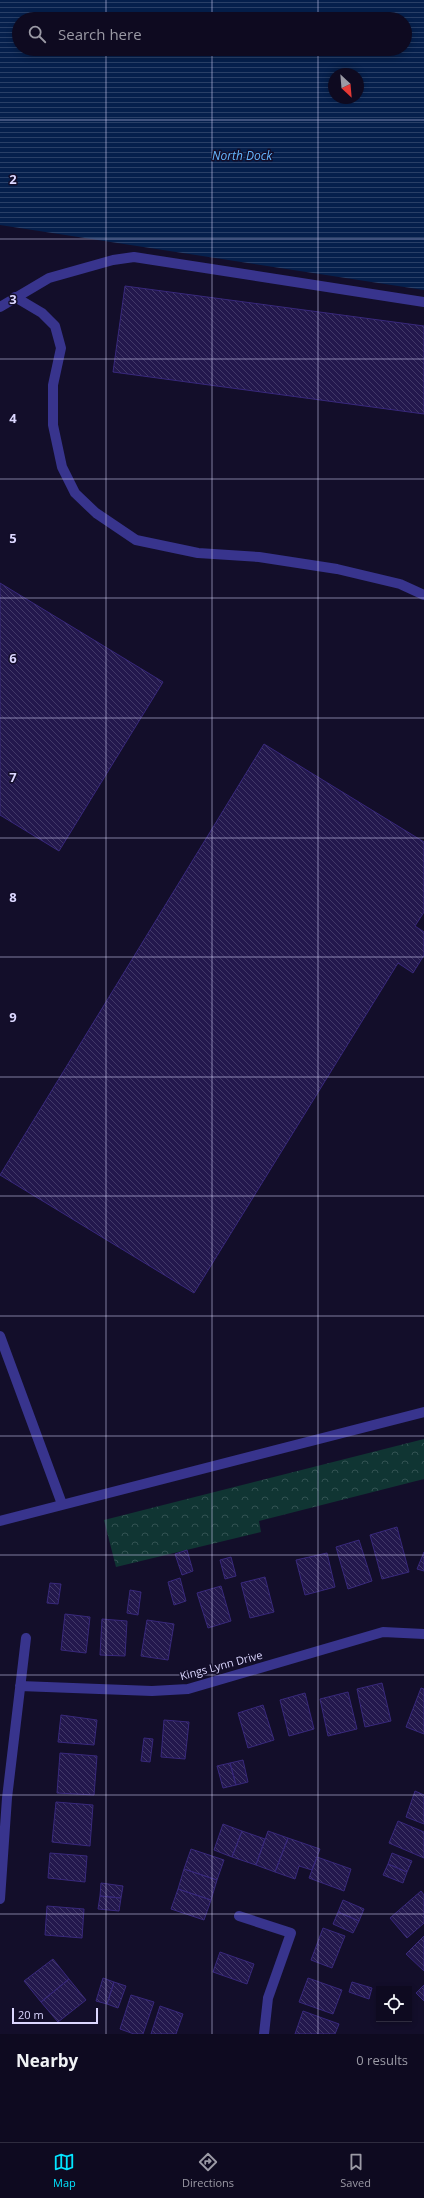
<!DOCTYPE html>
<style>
body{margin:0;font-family:"Open Sans",sans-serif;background:#171329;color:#f1f3f6}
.controls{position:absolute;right:12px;bottom:12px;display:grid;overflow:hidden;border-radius:0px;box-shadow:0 2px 6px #0003}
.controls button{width:36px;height:36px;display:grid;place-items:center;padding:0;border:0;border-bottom:1px solid #2e2b3e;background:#0e0a20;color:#f1f3f6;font:20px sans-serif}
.compass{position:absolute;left:328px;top:68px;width:36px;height:36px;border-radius:50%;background:#0e0a20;box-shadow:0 2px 6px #0003;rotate:154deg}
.scale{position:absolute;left:12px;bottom:10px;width:86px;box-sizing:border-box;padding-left:4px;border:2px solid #dcd7ff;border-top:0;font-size:11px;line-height:14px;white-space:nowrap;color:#dcd7ff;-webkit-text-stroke:3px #130e2a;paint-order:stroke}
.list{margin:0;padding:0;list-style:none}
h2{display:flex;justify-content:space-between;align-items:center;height:52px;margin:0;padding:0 16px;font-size:17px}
h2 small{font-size:13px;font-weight:400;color:#9b9aa5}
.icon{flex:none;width:22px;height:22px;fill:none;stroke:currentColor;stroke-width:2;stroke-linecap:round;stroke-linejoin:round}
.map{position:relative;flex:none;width:424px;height:2034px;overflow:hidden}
.search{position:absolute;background:#0e0a20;box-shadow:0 2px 6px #0003;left:12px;right:12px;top:12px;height:44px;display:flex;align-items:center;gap:10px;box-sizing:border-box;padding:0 14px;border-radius:22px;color:#9b9aa5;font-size:15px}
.sheet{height:108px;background:#0e0a20}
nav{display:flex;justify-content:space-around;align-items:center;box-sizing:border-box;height:56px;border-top:1px solid #2e2b3e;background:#0e0a20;font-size:11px;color:#9b9aa5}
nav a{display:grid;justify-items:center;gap:2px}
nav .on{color:#03e5ff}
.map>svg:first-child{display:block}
.forest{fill:url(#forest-crowns)}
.water{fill:url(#water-rules);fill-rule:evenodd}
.building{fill:url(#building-back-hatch);stroke:#38287b}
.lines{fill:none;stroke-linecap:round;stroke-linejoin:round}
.lane{stroke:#38348d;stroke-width:10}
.street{stroke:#38348d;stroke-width:10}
.grid{fill:none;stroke:#dcd7ff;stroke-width:1;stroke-opacity:0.55}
.labels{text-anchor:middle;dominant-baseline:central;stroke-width:3;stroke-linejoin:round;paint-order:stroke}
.street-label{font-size:11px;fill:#dcd7ff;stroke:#130e2a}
.water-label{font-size:12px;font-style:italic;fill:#65b7ff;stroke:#130e2a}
.grid-label{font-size:13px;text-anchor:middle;font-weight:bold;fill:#dcd7ff;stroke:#130e2a;stroke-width:3;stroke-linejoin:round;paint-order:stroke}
</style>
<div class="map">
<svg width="424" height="2034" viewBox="0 0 424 2034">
<defs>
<pattern id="forest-crowns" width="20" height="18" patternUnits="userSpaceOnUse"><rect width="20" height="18" fill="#103533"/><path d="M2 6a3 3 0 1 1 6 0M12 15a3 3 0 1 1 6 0" fill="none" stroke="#325252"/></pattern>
<pattern id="water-rules" width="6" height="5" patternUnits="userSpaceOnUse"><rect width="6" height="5" fill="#051f4c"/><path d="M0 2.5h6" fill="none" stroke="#293f67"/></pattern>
<pattern id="building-back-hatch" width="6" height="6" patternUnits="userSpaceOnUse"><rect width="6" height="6" fill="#23184d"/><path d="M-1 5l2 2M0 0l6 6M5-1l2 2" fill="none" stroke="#423968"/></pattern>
</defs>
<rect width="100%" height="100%" fill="#130e2a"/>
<path class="forest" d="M424 1439V1479L259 1521 261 1532 116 1567 104 1520Z"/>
<path class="water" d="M0 0H424V290L0 225ZM19 19H405V49H19ZM334 74H358V98H334Z"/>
<path class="building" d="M125 286 424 326V414L113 372Z
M0 583 163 682 59 851 0 815Z
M264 744 424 842V912L415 926 424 932V955L413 973 398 963 194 1293 0 1175Z
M397 1527 409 1572 382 1579 370 1535Z
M359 1540 372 1581 348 1589 336 1547Z
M187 1550 193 1571 182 1575 175 1554Z
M424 1552V1571L417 1569Z
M327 1553 335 1587 305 1595 296 1560Z
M231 1557 236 1576 225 1579 220 1560Z
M265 1577 274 1612 250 1618 241 1583Z
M180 1578 186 1601 174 1605 168 1582Z
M50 1583 61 1584 58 1604 47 1603Z
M221 1586 231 1621 208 1628 197 1593Z
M130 1590 141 1592 138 1615 127 1613Z
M65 1614 90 1617 86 1653 61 1650Z
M102 1619 127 1621 125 1656 100 1655Z
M147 1620 174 1624 168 1660 141 1656Z
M382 1683 391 1721 365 1727 357 1689Z
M421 1688 424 1689V1734L406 1727Z
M348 1692 357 1729 328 1736 320 1699Z
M305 1693 314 1729 289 1736 280 1700Z
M263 1705 274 1740 248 1748 238 1713Z
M61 1715 97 1720 94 1745 58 1742Z
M164 1720 189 1722 185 1759 161 1757Z
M144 1738 153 1739 150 1762 141 1761Z
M60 1753 97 1756 94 1795 57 1793Z
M243 1760 248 1782 236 1785 230 1763Z
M230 1763 236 1785 223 1788 217 1766Z
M415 1791 424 1795V1824L406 1817Z
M56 1802 93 1805 90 1846 52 1842Z
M398 1821 424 1832V1858L389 1843Z
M223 1824 242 1831 232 1857 214 1850Z
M242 1831 265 1839 256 1865 232 1857Z
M268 1831 288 1838 275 1872 256 1865Z
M288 1838 320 1849 312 1870 299 1866 295 1879 275 1872Z
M191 1849 224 1860 217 1880 184 1869Z
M50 1853 87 1856 85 1882 48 1878Z
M392 1853 412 1861 407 1872 388 1864Z
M317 1857 351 1869 344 1891 309 1878Z
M388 1864 407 1872 403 1883 383 1875Z
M184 1869 217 1880 211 1900 178 1889Z
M101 1883 123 1886 121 1898 100 1896Z
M178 1889 211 1900 204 1920 171 1909Z
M421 1891 424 1895V1923L407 1938 390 1918Z
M100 1896 121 1898 119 1911 98 1909Z
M343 1900 364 1909 359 1921 338 1912Z
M47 1906 84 1909 82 1938 45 1935Z
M338 1912 359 1921 353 1933 333 1924Z
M323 1928 345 1936 332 1968 311 1960Z
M424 1936V1971L406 1954Z
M220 1952 254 1964 247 1984 213 1972Z
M53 1959 69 1979 41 2002 24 1981Z
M103 1978 114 1982 107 2004 96 2001Z
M308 1978 342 1990 333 2014 299 2002Z
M69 1979 86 2000 58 2022 41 2002Z
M114 1982 126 1986 118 2008 107 2004Z
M352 1982 372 1988 369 1999 349 1992Z
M424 1985V2001L416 1993Z
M131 1995 154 2002 143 2034H134L120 2029Z
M160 2006 183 2014 176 2034H151Z
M303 2011 339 2024 335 2034H295Z"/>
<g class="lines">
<path class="lane" d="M15 297 42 313 55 326 61 348 53 385V425L62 467 75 493 96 513 136 540 198 553 259 557 337 569 400 584 424 595
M0 307 49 278 113 260 134 257 424 302
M0 1336 62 1504
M0 1521 424 1412"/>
<path class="street" d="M20 1686 152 1691 188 1689 383 1632 424 1634
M0 1899 7 1798 26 1638
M239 1916 291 1933 268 1998 264 2034"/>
</g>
<path class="grid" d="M106 0V19M212 0V19M318 0V19M106 49V2034M212 49V2034M318 49V2034M0 120H424M0 239H424M0 359H424M0 479H424M0 598H424M0 718H424M0 838H424M0 957H424M0 1077H424M0 1196H424M0 1316H424M0 1436H424M0 1555H424M0 1675H424M0 1795H424M0 1914H424"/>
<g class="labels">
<g class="street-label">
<text transform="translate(221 1665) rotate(-15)">Kings Lynn Drive</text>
</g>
<g class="water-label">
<text x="242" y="155">North Dock</text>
</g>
</g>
<g class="grid-label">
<text x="13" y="184">2</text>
<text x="13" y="304">3</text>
<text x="13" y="423">4</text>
<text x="13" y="543">5</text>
<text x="13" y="663">6</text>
<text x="13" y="782">7</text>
<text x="13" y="902">8</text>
<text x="13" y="1022">9</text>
</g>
</svg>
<div class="controls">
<button><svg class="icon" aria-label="locate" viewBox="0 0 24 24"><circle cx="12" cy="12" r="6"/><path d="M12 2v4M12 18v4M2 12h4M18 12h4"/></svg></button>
</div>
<svg class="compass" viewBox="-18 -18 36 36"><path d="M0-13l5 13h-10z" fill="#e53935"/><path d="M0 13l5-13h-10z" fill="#9b9aa5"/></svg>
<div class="scale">20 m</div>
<div class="search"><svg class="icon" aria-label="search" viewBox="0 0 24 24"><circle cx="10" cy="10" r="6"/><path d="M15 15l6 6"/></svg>Search here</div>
</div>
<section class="sheet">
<h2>Nearby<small>0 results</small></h2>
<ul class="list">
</ul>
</section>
<nav>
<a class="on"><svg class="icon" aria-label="map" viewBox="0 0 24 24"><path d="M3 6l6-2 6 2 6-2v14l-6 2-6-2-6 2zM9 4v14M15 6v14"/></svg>Map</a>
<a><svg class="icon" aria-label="directions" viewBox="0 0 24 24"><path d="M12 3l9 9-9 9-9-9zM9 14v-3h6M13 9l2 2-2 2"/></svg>Directions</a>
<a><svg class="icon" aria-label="saved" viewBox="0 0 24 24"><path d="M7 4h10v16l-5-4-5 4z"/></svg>Saved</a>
</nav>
